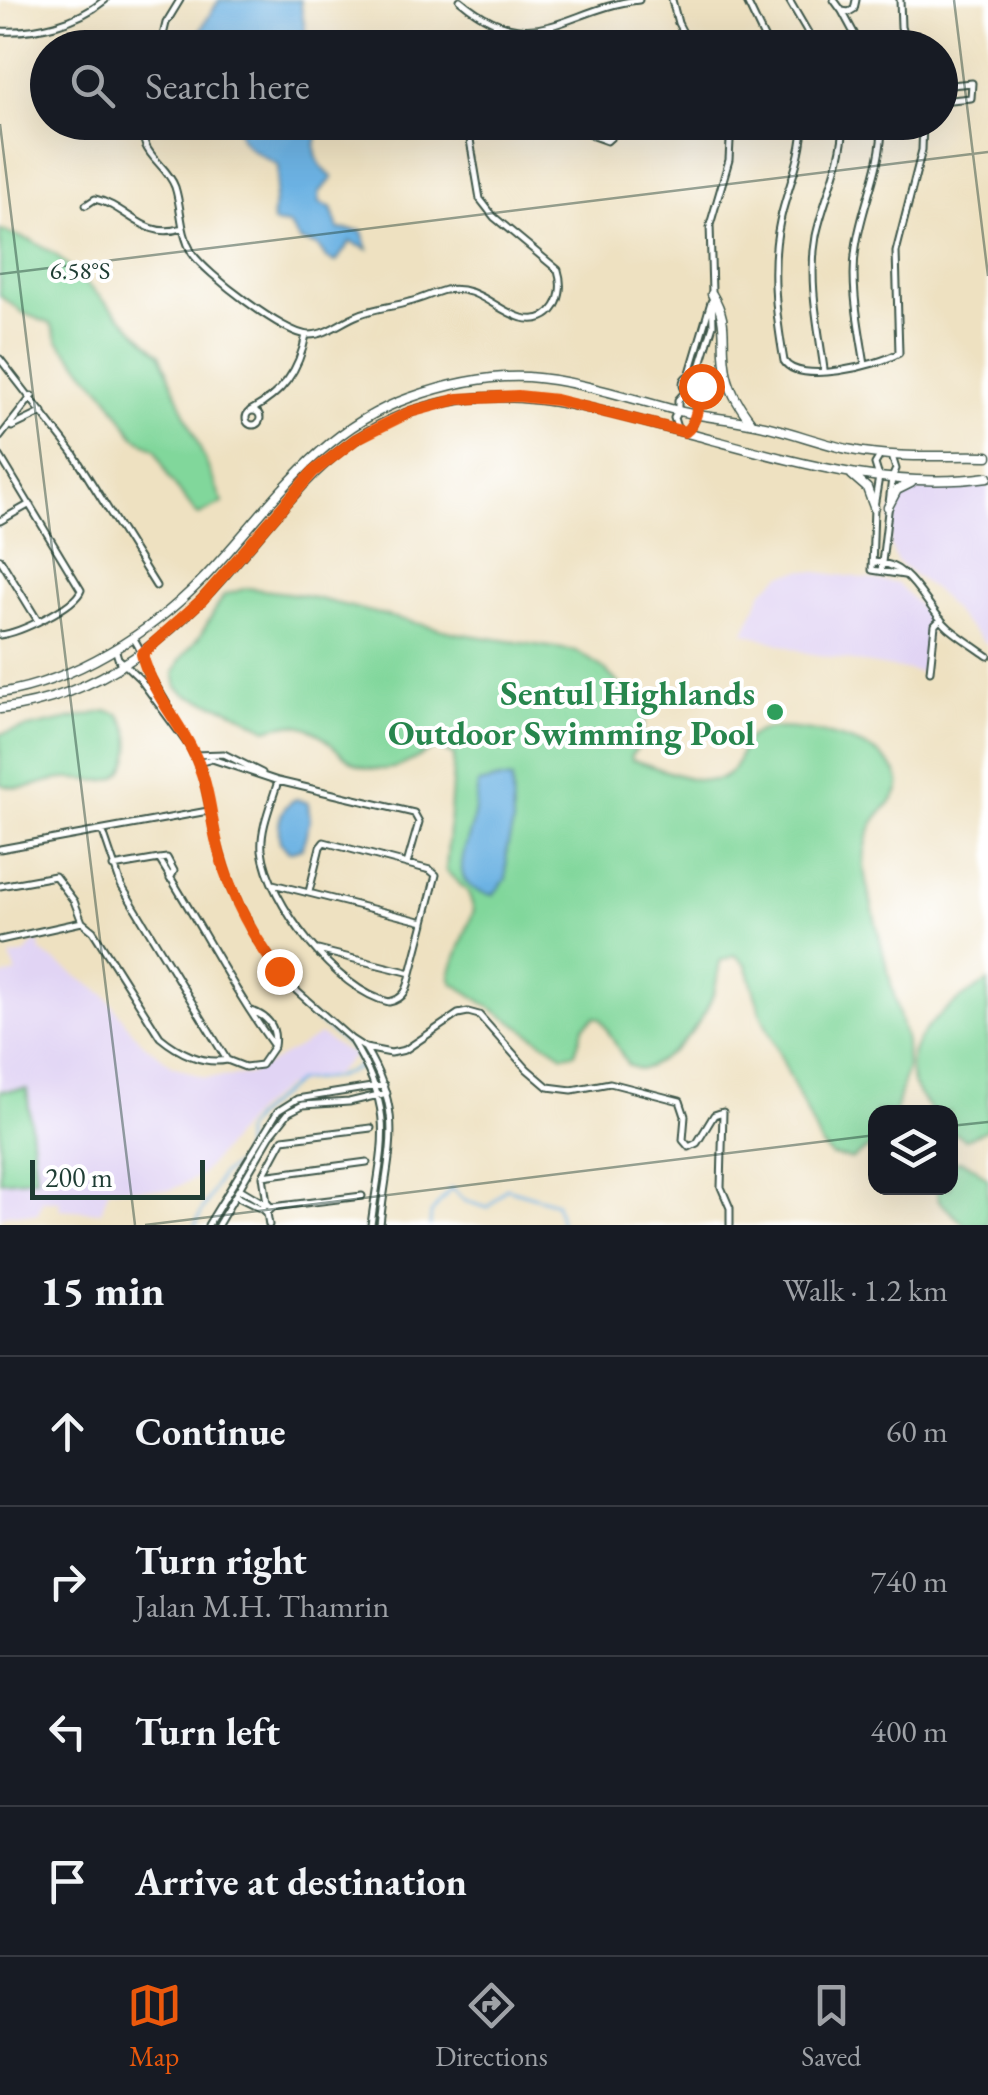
<!DOCTYPE html>
<meta charset="utf-8">
<style>
body{margin:0;font-family:"EB Garamond",serif;background:#242831;color:#f1f3f6}
.controls{position:absolute;right:30px;bottom:30px;display:grid;overflow:hidden;border-radius:20px;box-shadow:0 10px 40px #0002}
.controls button{width:90px;height:90px;display:grid;place-items:center;padding:0;border:0;border-bottom:2px solid #363941;background:#171b24;color:#f1f3f6;font:50px sans-serif}
.scale{position:absolute;left:30px;bottom:25px;width:175px;box-sizing:border-box;padding-left:10px;border:5px solid #1f3d34;border-top:0;font-size:28px;line-height:35px;white-space:nowrap;color:#1f3d34;-webkit-text-stroke:8px #fff;paint-order:stroke}
.stop{position:absolute;width:30px;height:30px;margin:-22px;border:8px solid #ea580c;border-radius:50%;background:#fff}
.stop.end{background:#ea580c;border-color:#fff;box-shadow:0 2px 10px #0008}
.list{margin:0;padding:0;list-style:none}
h2{display:flex;justify-content:space-between;align-items:center;height:130px;margin:0;padding:0 40px;font-size:42px}
h2 small{font-size:32px;font-weight:400;color:#9ea1a6}
.list li{display:grid;grid-template-columns:65px 1fr auto;gap:30px;align-items:center;box-sizing:border-box;height:150px;padding:0 40px;border-top:2px solid #363941}
.list b{display:block;font-size:38px;white-space:nowrap}
.list p{margin:0;font-size:32px;white-space:nowrap;color:#9ea1a6}
.list em{font-size:32px;font-style:normal;color:#9ea1a6}
.icon{flex:none;width:55px;height:55px;fill:none;stroke:currentColor;stroke-width:2;stroke-linecap:round;stroke-linejoin:round}
.map{position:relative;flex:none;width:988px;height:1225px;overflow:hidden}
.search{position:absolute;background:#171b24;box-shadow:0 10px 40px #0002;left:30px;right:30px;top:30px;height:110px;display:flex;align-items:center;gap:25px;box-sizing:border-box;padding:0 35px;border-radius:55px;color:#9ea1a6;font-size:38px}
.sheet{height:730px;background:#171b24}
nav{display:flex;justify-content:space-around;align-items:center;box-sizing:border-box;height:140px;border-top:2px solid #363941;background:#171b24;font-size:28px;color:#9ea1a6}
nav a{display:grid;justify-items:center;gap:5px}
nav .on{color:#ea580c}
.map>svg:first-child{display:block}
.built{fill:#e1d4f4}
.green{fill:#81d79b;stroke:#508a68;stroke-width:2.5}
.water{fill:#6cb2e3;stroke:#46788c;stroke-width:2.5}
.lines{fill:none;stroke-linecap:round;stroke-linejoin:round}
.stream{stroke:#6cb2e3;stroke-width:2.5}
.minor-casing{stroke:#3e5649;stroke-width:9}
.primary-casing{stroke:#3e5649;stroke-width:11}
.minor{stroke:#fff;stroke-width:5}
.primary{stroke:#fff;stroke-width:8}
.route{stroke:#ea580c;stroke-width:12}
.ticks{fill:none;stroke:#1f3d34;stroke-width:2.5;stroke-opacity:0.45}
.leisure-dot{fill:#2e9e5b;stroke:#fff;stroke-width:4}
.labels{text-anchor:middle;dominant-baseline:central;stroke-width:8;stroke-linejoin:round;paint-order:stroke}
.leisure-label{font-size:35px;font-weight:bold;fill:#27864d;stroke:#fff;text-anchor:end}
.ticks-label{font-size:25px;text-anchor:middle;fill:#1f3d34;stroke:#fff;stroke-width:8;stroke-linejoin:round;paint-order:stroke}
</style>
<div class="map">
<svg width="988" height="1225" viewBox="0 0 988 1225">
<rect width="100%" height="100%" fill="#fff"/>
<filter id="ink" filterUnits="userSpaceOnUse"><feTurbulence type="fractalNoise" baseFrequency=".01" numOctaves="2"/><feDisplacementMap in="SourceGraphic" scale="20" xChannelSelector="R" yChannelSelector="G"/><feConvolveMatrix kernelMatrix="1 2 1 2 8 2 1 2 1" color-interpolation-filters="sRGB"/></filter>
<filter id="wash" filterUnits="userSpaceOnUse"><feTurbulence type="fractalNoise" baseFrequency=".0048" numOctaves="4" result="noise"/><feDisplacementMap in="SourceGraphic" scale="40" xChannelSelector="R" yChannelSelector="G"/><feGaussianBlur stdDeviation="2.25" result="paint"/><feColorMatrix in="noise" values="0 0 0 0 0 0 0 0 0 0 0 0 0 0 0 0 0 1.4 0 .05"/><feComposite in="paint" operator="in"/></filter>
<g filter="url(#wash)">
<rect width="100%" height="100%" fill="#eee1c1"/>
<path class="built" d="M988 483V645L965 624 938 593 897 562 890 545 891 513 898 497 911 490Z
M803 570 897 583 930 618 922 673 807 653 744 632 764 589 782 575Z
M39 939 40 951 105 995 139 1040 173 1066 205 1078 249 1075 320 1035 353 1056 334 1075 286 1086 256 1110 200 1176 170 1190 109 1188 101 1212 59 1209 60 1201H42L38 1214H6L0 1219V977L17 973 10 957 24 954Z"/>
<path class="green" d="M0 230 32 241 56 255 160 354 223 503 199 515 195 512 169 478 156 450 134 436 107 395 58 341 51 324 25 314 0 296Z
M247 588 303 595 456 633 576 651 603 668 637 702 645 717 640 745 631 755 632 760C656 766 697 786 720 779 744 771 735 744 755 733 780 719 865 739 885 759 915 789 891 797 875 821 868 831 864 852 864 865 864 879 870 896 873 910 883 954 895 998 906 1042L907 1067 895 1112H876L875 1144 852 1159 832 1156 822 1146 761 1014 746 964 735 955 720 961C718 974 716 990 710 1002 698 1029 669 1061 640 1070L628 1065 600 1018 595 1017 584 1026 575 1053 563 1055 453 983 450 976 452 968 474 910 468 892 446 871 454 755 437 748C422 753 409 765 393 768 328 780 335 706 267 729L229 709 187 695 177 687 174 673 180 660 200 636 224 595Z
M107 711 119 714C128 726 132 736 130 751 122 795 94 776 61 779 35 782 27 794 0 784V734Z
M988 982V1126L985 1131 965 1139 951 1131 950 1112H932C926 1104 918 1095 914 1085 895 1039 955 1001 988 982Z
M27 1089 36 1178 0 1181V1091Z
M960 1161 973 1166 988 1179V1225H965L939 1201 936 1188H950L951 1163Z"/>
<path class="water" d="M219 0H300L306 36 317 46 190 47Z
M239 123H340L317 136C312 156 319 166 333 178L319 193 320 203 331 208 338 229 362 231 368 249 350 242 336 262 326 258 318 246 300 241 289 225 273 223C271 201 279 187 278 165 261 154 235 146 239 123Z
M500 779 512 780 513 825 507 848 506 879 493 895C447 887 463 857 472 825 475 812 476 798 478 784Z
M296 799 308 803 310 820 302 848 289 852 280 842C277 824 279 807 296 799Z"/>
<g class="lines">
<path class="stream" d="M195 1225 221 1175 238 1163 244 1149V1131L255 1116 297 1081 333 1078 360 1067 351 1048 309 1015
M430 1225 431 1214 451 1188 465 1201 488 1208 506 1188 556 1203 561 1225"/>
</g>
</g>
<g filter="url(#ink)">
<g class="lines">
<g class="minor-casing">
<path id="minor" d="M460 0C533 62 566 8 639 0
M672 0 678 23 691 48
M746 0 769 48
M789 0 817 48
M834 0 842 11 849 12 854 9 856 0
M900 0 901 27 908 48
M842 11 862 48
M549 29 554 48
M0 31C36 33 77 23 105 0
M160 48 166 23 180 0
M485 48 496 24
M940 86 972 83 971 98 940 101
M146 122C134 152 166 162 175 187 182 209 180 232 192 253 205 273 285 335 309 335 327 335 342 321 358 315 374 308 392 307 409 302 422 299 433 293 445 290 476 284 495 310 522 318 554 326 566 295 558 270L494 217 480 199 467 122
M580 122 593 136 607 141 617 132 613 122
M803 122C803 157 787 188 780 221 770 267 776 315 784 361 799 385 876 366 899 353L896 252 922 150 923 122
M86 205 95 199C127 206 145 241 182 228
M0 359 73 453 156 586
M865 365C859 326 850 286 856 247 862 204 883 166 882 122
M824 369C818 325 808 280 816 236 824 198 843 163 844 122
M683 384a9 9 0 1 1 18 0a9 9 0 1 1-18 0Z
M689 376 711 302
M697 377 713 325 710 225 729 160 731 122
M246 418a7 7 0 1 1 14 0a7 7 0 1 1-14 0Z
M250 411C283 393 299 371 306 335
M12 427 43 412
M678 431 674 418 678 411V400L686 391
M685 432C696 424 700 405 696 392
M0 437 32 396
M881 454 875 464 879 477 874 507 872 570 904 575
M0 456 81 590C75 607 19 633 0 635
M0 521 30 504
M0 559 38 621
M873 562C912 562 924 606 949 628 961 638 975 647 988 656
M881 571 892 478 896 469 892 456
M132 637C143 648 142 663 150 676 159 692 170 705 174 722
M115 648 118 658 140 679 190 747 202 772 216 839 231 889 257 940 291 986 351 1039 365 1048 391 1053 405 1050 458 1014 468 1012 479 1015 527 1069 548 1087 572 1090 610 1083 680 1101 685 1116 683 1140 689 1147 697 1143 714 1115 723 1112 721 1187 730 1208V1225
M930 671 935 625 941 619
M194 755 224 754 262 773
M198 763 212 759 278 781 414 813 419 822 407 864
M278 781C272 802 260 828 262 850 268 902 337 991 389 1002 405 999 408 988 411 973L318 950
M103 832 121 885 227 1060 245 1067 261 1065 274 1046C231 987 198 920 159 859L167 858 174 871 170 879
M0 849 208 811
M113 867 159 859
M273 884 424 922 436 875 430 870 324 842 320 847 309 892
M0 886 55 876 74 901 82 922 0 940
M82 922 93 931 160 1037C178 1052 203 1065 227 1060
M411 973 424 923
M252 1011C269 1017 277 1028 274 1046
M352 1041C398 1114 381 1147 371 1225
M365 1048C407 1117 387 1152 380 1225
M263 1176 367 1162
M240 1189 265 1204
M236 1196 262 1209
M267 1203 263 1176 283 1139 371 1128
M267 1203 272 1208 267 1213 262 1208Z
M272 1207 362 1196
M267 1213 269 1225
M208 1225 278 1111 297 1099 384 1085
M218 1225 270 1136 289 1112 303 1105 349 1102 387 1093"/>
</g>
<g class="primary-casing">
<path id="primary" d="M712 294C729 322 721 335 725 364 727 387 738 405 752 423
M852 475 867 488 874 507
M888 507 897 490 911 483
M0 693C75 681 149 634 202 580 267 513 315 431 409 398 445 385 489 375 528 377 575 380 629 398 675 410 700 417 725 418 750 423 785 429 818 443 852 450 896 459 943 455 988 456
M0 709C101 697 175 635 238 560 295 494 340 429 429 406 514 383 593 409 675 430 777 456 880 492 988 477"/>
</g>
<use href="#minor" class="minor"/>
<use href="#primary" class="primary"/>
</g>
</g>
<g class="lines" filter="url(#ink)">
<path class="route" d="M279 971C249 932 227 888 216 839 211 817 209 792 201 771 187 729 152 696 142 654L202 600 313 472 356 439 410 412 458 399 518 396 556 400 685 432C696 424 700 405 696 392L701 386"/>
</g>
<path class="ticks" d="M954 0 988 276M0 124 135 1225M0 274 988 152M950 1126 988 1122M145 1225 876 1135"/>
<circle class="leisure-dot" cx="775" cy="712" r="10"/>
<g class="labels">
<g class="leisure-label">
<text x="755" y="692">Sentul Highlands<tspan x="755" dy="40">Outdoor Swimming Pool</tspan></text>
</g>
</g>
<g class="ticks-label">
<text x="80" y="279">6.58°S</text>
</g>
</svg>
<div class="controls">
<button><svg class="icon" aria-label="layers" viewBox="0 0 24 24"><path d="M12 4l9 5-9 5-9-5zM3 14l9 5 9-5"/></svg></button>
</div>
<div class="scale">200 m</div>
<div class="stop" style="left:701px;top:386px"></div>
<div class="stop end" style="left:279px;top:971px"></div>
<div class="search"><svg class="icon" aria-label="search" viewBox="0 0 24 24"><circle cx="10" cy="10" r="6"/><path d="M15 15l6 6"/></svg>Search here</div>
</div>
<section class="sheet">
<h2>15 min<small>Walk · 1.2 km</small></h2>
<ul class="list">
<li><svg class="icon" aria-label="ahead" viewBox="0 0 24 24"><path d="M12 20V5M6 11l6-6 6 6"/></svg><div><b>Continue</b></div><em>60 m</em></li>
<li><svg class="icon" aria-label="right" viewBox="0 0 24 24"><path d="M7 20v-9h11M14 6l5 5-5 5"/></svg><div><b>Turn right</b><p>Jalan M.H. Thamrin</p></div><em>740 m</em></li>
<li><svg class="icon" aria-label="left" viewBox="0 0 24 24"><path d="M17 20v-9H6M10 6l-5 5 5 5"/></svg><div><b>Turn left</b></div><em>400 m</em></li>
<li><svg class="icon" aria-label="arrive" viewBox="0 0 24 24"><path d="M6 21V4h12l-3 4 3 4H6"/></svg><div><b>Arrive at destination</b></div></li>
</ul>
</section>
<nav>
<a class="on"><svg class="icon" aria-label="map" viewBox="0 0 24 24"><path d="M3 6l6-2 6 2 6-2v14l-6 2-6-2-6 2zM9 4v14M15 6v14"/></svg>Map</a>
<a><svg class="icon" aria-label="directions" viewBox="0 0 24 24"><path d="M12 3l9 9-9 9-9-9zM9 14v-3h6M13 9l2 2-2 2"/></svg>Directions</a>
<a><svg class="icon" aria-label="saved" viewBox="0 0 24 24"><path d="M7 4h10v16l-5-4-5 4z"/></svg>Saved</a>
</nav>
